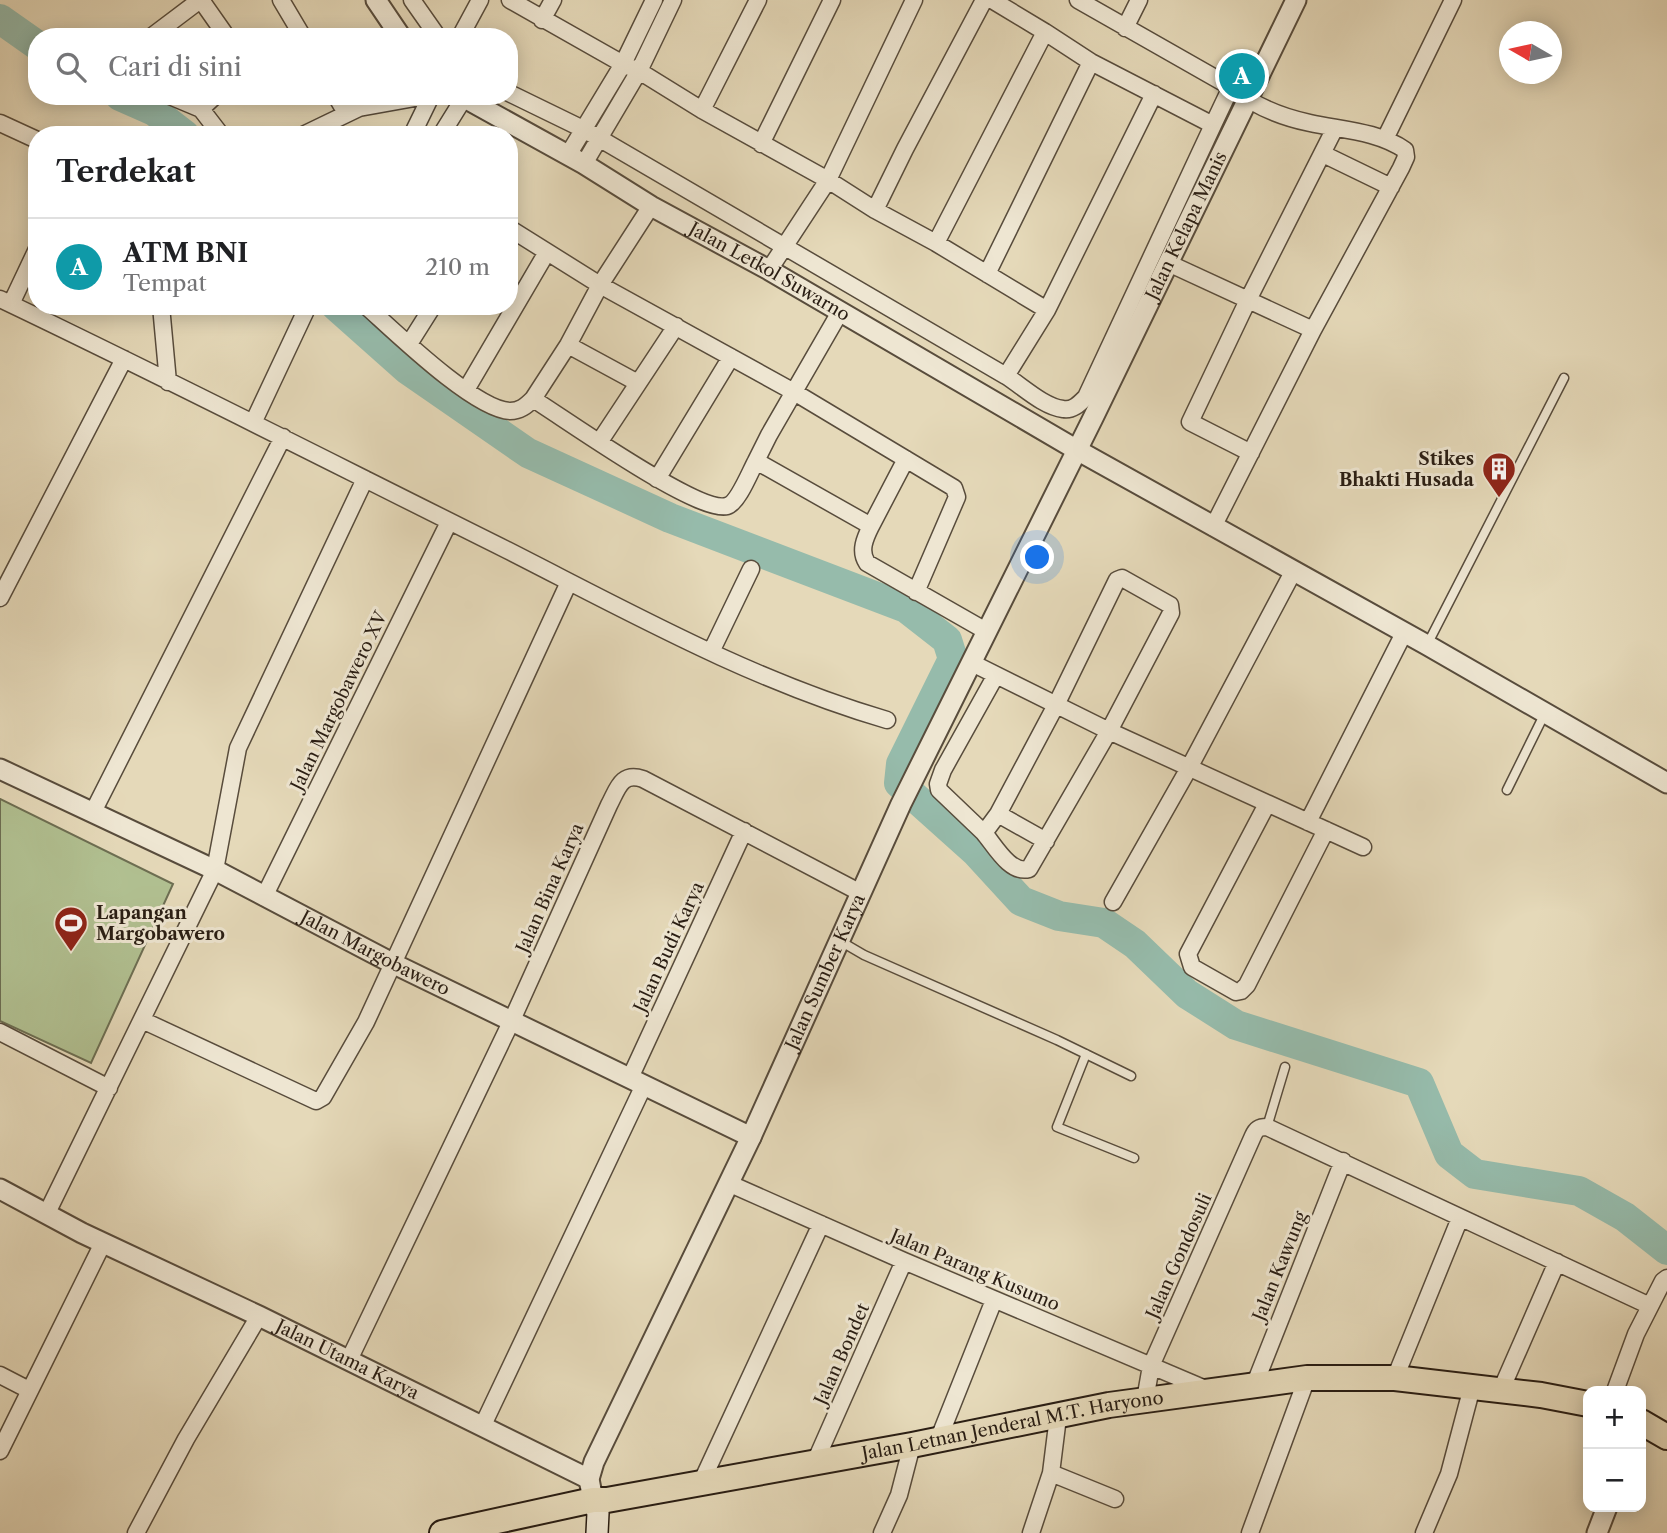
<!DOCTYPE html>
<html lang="id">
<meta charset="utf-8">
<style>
body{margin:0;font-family:"Libre Caslon Text",serif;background:#f2f2f2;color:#202124}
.controls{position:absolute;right:21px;bottom:21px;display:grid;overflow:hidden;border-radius:14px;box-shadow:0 4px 18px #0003}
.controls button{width:63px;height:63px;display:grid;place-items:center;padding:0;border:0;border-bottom:2px solid #e0e0e0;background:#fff;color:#202124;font:35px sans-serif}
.compass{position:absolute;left:1499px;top:21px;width:63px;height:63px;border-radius:50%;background:#fff;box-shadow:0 4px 18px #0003;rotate:279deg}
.you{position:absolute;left:1038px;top:558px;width:24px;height:24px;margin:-18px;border:5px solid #fff;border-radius:50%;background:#1a73e8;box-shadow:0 0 0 10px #1a73e833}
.badge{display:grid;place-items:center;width:46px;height:46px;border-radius:50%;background:#8f2418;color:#fff;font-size:23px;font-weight:700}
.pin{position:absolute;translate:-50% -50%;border:4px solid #fff;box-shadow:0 2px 7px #0006}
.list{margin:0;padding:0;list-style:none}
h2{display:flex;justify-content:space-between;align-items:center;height:91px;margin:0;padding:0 28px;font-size:30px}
h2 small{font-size:23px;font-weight:400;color:#757577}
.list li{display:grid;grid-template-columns:46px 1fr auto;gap:21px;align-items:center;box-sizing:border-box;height:98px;padding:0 28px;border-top:2px solid #e0e0e0}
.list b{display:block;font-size:26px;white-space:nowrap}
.list p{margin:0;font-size:23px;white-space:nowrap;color:#757577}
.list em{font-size:23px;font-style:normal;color:#757577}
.icon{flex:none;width:38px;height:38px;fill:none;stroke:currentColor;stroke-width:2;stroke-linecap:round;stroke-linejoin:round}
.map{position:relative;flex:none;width:1667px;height:1533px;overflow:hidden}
.search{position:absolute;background:#fff;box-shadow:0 4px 18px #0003;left:28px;top:28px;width:490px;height:77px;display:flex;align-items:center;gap:18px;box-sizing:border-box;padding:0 24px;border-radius:28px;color:#757577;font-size:26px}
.panel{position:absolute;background:#fff;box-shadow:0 4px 18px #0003;left:28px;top:126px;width:490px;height:189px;border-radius:28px}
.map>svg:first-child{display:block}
.green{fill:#b1c091;stroke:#6d6e52;stroke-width:2}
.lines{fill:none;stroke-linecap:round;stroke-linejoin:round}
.river{stroke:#96bbab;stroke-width:30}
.service-casing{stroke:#584c3c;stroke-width:11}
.minor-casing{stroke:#584c3c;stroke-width:19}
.tertiary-casing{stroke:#584c3c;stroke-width:23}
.secondary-casing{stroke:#291d13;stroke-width:24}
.trunk-casing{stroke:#291d13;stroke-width:28}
.service{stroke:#eee6d2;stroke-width:8}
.minor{stroke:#eee6d2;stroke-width:16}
.tertiary{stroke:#eee6d2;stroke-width:19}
.secondary{stroke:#eee6d2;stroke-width:21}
.trunk{stroke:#e5d9b9;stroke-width:24}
.labels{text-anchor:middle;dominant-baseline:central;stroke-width:6;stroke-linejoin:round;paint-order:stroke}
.street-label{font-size:18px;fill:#291d13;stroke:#eee6d2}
.poi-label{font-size:18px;font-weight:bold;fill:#291d13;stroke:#eee6d2;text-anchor:end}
</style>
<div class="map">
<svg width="1667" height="1533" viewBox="0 0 1667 1533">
<rect width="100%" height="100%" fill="#e5d9b9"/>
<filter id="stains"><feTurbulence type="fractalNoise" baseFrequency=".00286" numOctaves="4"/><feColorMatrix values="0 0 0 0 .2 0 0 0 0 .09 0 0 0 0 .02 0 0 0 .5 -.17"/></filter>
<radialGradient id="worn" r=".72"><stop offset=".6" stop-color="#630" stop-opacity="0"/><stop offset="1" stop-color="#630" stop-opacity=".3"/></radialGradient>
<path class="green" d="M0 799 173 884 91 1063 0 1021Z"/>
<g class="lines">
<path class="river" d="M0 19 37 45
M120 96 154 111 185 135
M336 306 408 370 528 453 670 518 906 608 947 640 953 659 901 764 899 783 976 852 1021 901 1059 916 1104 923 1135 944 1187 994 1236 1025 1419 1083 1449 1154 1475 1174 1579 1191 1625 1217 1667 1250"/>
<g class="service-casing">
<path id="service" d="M1427 645 1564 378
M1507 790 1545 713
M840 941 864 955 1057 1040 1131 1076
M1086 1054 1057 1127 1134 1158
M1267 1127 1285 1067"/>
</g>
<g class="minor-casing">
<path id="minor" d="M201 0 227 37
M281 0 303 37
M412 0 438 37
M510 0 623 64 639 71 702 110 828 180 875 210 936 243 1047 310
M992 0 1045 32
M1078 0 1231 87C1254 106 1281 117 1310 123 1342 130 1377 131 1405 150L1406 157 1401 168 1313 330 1213 527
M542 20 553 0
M1125 28 1139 0
M151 37 200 0
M460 37 480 0
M509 93 585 130 1006 376C1022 386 1044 407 1063 409 1073 411 1080 403 1086 397L1213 125
M170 96 201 109 221 135
M336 96 346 113
M201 109 215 96
M702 110 758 0
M0 123 37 140
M303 135 359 108 426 96
M412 135 431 96
M441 135 464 98
M1385 139 1453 0
M761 144 832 0
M1323 154 1391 187
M568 155 623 64 654 0
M584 164 639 71 673 0
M875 210 905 149 984 0
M509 228 600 285 794 392 954 488 957 497 916 592
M936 243 1045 32 1091 62 1213 125 1231 87
M1168 263 1313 330
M769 270 828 180 914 0
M987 274 1091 62
M0 299C170 380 338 466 507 550 631 613 753 681 887 720
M11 304 37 249
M161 306 168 382
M366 306C394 331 475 410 510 411 520 411 526 406 533 399L568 345 600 285 651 206
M840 312 769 435 756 461 871 526C865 538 859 551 867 563L986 631
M409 344 433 306
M568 345 638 383
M1006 376 1047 310 1154 94
M466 390 547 252
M533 399C564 418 698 514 727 506 738 503 750 472 756 461
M253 423 308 306
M600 441 676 326
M1251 453 1190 422 1248 300 1335 128
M657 479 731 357
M871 526 906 459
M0 598 124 359
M711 652 751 569
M972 663 1109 731 1363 847
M1267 804 1188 954 1192 967 1236 992 1241 991 1247 985 1326 830
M93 812 283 437
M998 814 1046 841
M1308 822 1404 633
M984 833C995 846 1010 874 1029 869L1109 731 1171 613 1170 605 1122 578 1117 580 1056 705 998 814 984 833 939 790 938 784 943 770 996 675
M264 897 449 522
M1113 902 1189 768 1293 572
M142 1020 316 1101 323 1097 366 1022 569 582
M0 1032 109 1088
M630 1078 744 831
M728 1183 904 1261 1208 1390
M47 1213 215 870 238 748 365 479
M349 1360 512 1020 609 805C618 788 621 772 643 779L861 893
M0 1375 29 1390
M1395 1378 1460 1218
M1254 1386 1343 1161
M1501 1390 1557 1262
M1615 1391 1636 1334 1663 1281 1667 1278
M1145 1400 1151 1366 1253 1136C1256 1129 1259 1127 1267 1127L1650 1306
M483 1425 644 1085
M939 1438 994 1300
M0 1451 103 1243
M815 1462 904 1261
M1051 1473 1115 1499
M701 1483 821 1224
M136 1533 186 1439 259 1316
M882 1533 899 1495 912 1445
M1031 1533 1051 1473 1058 1417
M1250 1533 1307 1378
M1424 1533 1449 1474 1472 1387"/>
</g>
<g class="tertiary-casing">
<g id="tertiary">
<path d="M376 0 401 37"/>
<path id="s1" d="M461 96 584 164 651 206 769 270 1077 450 1427 645 1667 783"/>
<path id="s2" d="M0 769 215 870 392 963 751 1137"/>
<path id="s3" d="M0 1189 82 1233 259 1316 589 1479"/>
<path id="s4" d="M593 1500 589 1479 594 1462 751 1137 901 804 1093 418 1296 0"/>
<path d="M1597 1533 1607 1507"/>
</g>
</g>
<g class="secondary-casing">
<path id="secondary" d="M593 1500 598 1513 597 1533"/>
</g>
<g class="trunk-casing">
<g id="trunk">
<path d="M1641 1422 1667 1437"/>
<path id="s5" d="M442 1533 593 1500H607L912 1445 1109 1405 1307 1378H1395L1541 1395 1588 1404"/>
</g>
</g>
<use href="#service" class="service"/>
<use href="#minor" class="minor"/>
<use href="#tertiary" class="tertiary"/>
<use href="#secondary" class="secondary"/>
<use href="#trunk" class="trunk"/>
</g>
<defs>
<g id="building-pin" transform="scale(1.75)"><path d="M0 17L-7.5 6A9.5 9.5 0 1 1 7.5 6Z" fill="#8f2418" stroke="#eee6d2"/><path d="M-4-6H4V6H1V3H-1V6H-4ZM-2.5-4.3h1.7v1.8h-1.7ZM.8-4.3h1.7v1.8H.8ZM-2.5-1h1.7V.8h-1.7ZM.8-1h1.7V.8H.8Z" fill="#fff"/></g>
<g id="stadium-pin" transform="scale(1.75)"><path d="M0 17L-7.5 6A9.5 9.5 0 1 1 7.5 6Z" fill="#8f2418" stroke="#eee6d2"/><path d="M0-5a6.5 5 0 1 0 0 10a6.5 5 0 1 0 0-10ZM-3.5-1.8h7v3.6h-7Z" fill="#fff"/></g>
</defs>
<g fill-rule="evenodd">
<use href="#building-pin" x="1499" y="469"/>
<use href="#stadium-pin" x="71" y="923"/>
</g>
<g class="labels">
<g class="street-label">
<text stroke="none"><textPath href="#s4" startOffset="1410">Jalan Kelapa Manis</textPath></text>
<text stroke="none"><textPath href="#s1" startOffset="355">Jalan Letkol Suwarno</textPath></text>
<text transform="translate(339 701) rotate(-64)">Jalan Margobawero XV</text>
<text transform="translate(550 888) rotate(-66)">Jalan Bina Karya</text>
<text transform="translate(669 947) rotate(-65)">Jalan Budi Karya</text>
<text stroke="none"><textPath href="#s2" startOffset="418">Jalan Margobawero</textPath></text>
<text stroke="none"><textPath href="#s4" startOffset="581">Jalan Sumber Karya</textPath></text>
<text transform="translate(1179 1256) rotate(-66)">Jalan Gondosuli</text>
<text transform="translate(1280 1266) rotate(-68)">Jalan Kawung</text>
<text transform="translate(975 1270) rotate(23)">Jalan Parang Kusumo</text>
<text transform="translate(842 1354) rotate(-66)">Jalan Bondet</text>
<text stroke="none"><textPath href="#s3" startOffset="387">Jalan Utama Karya</textPath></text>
<text stroke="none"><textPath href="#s5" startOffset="581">Jalan Letnan Jenderal M.T. Haryono</textPath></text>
</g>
<g class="poi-label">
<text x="1474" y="459">Stikes<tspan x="1474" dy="21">Bhakti Husada</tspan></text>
<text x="96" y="913" text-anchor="start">Lapangan<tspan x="96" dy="21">Margobawero</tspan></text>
</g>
</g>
<rect width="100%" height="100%" filter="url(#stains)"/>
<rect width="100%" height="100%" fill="url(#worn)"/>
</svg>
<div class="controls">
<button>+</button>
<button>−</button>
</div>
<svg class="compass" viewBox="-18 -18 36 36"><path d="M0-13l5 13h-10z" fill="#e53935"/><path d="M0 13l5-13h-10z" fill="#757577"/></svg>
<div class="you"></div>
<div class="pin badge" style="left:1242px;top:76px;background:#0f9aa8">A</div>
<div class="search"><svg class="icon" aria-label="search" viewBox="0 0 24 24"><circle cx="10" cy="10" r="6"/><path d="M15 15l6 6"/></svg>Cari di sini</div>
<section class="panel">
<h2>Terdekat<small></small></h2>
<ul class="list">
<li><span class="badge" style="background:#0f9aa8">A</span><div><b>ATM BNI</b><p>Tempat</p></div><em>210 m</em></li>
</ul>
</section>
</div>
